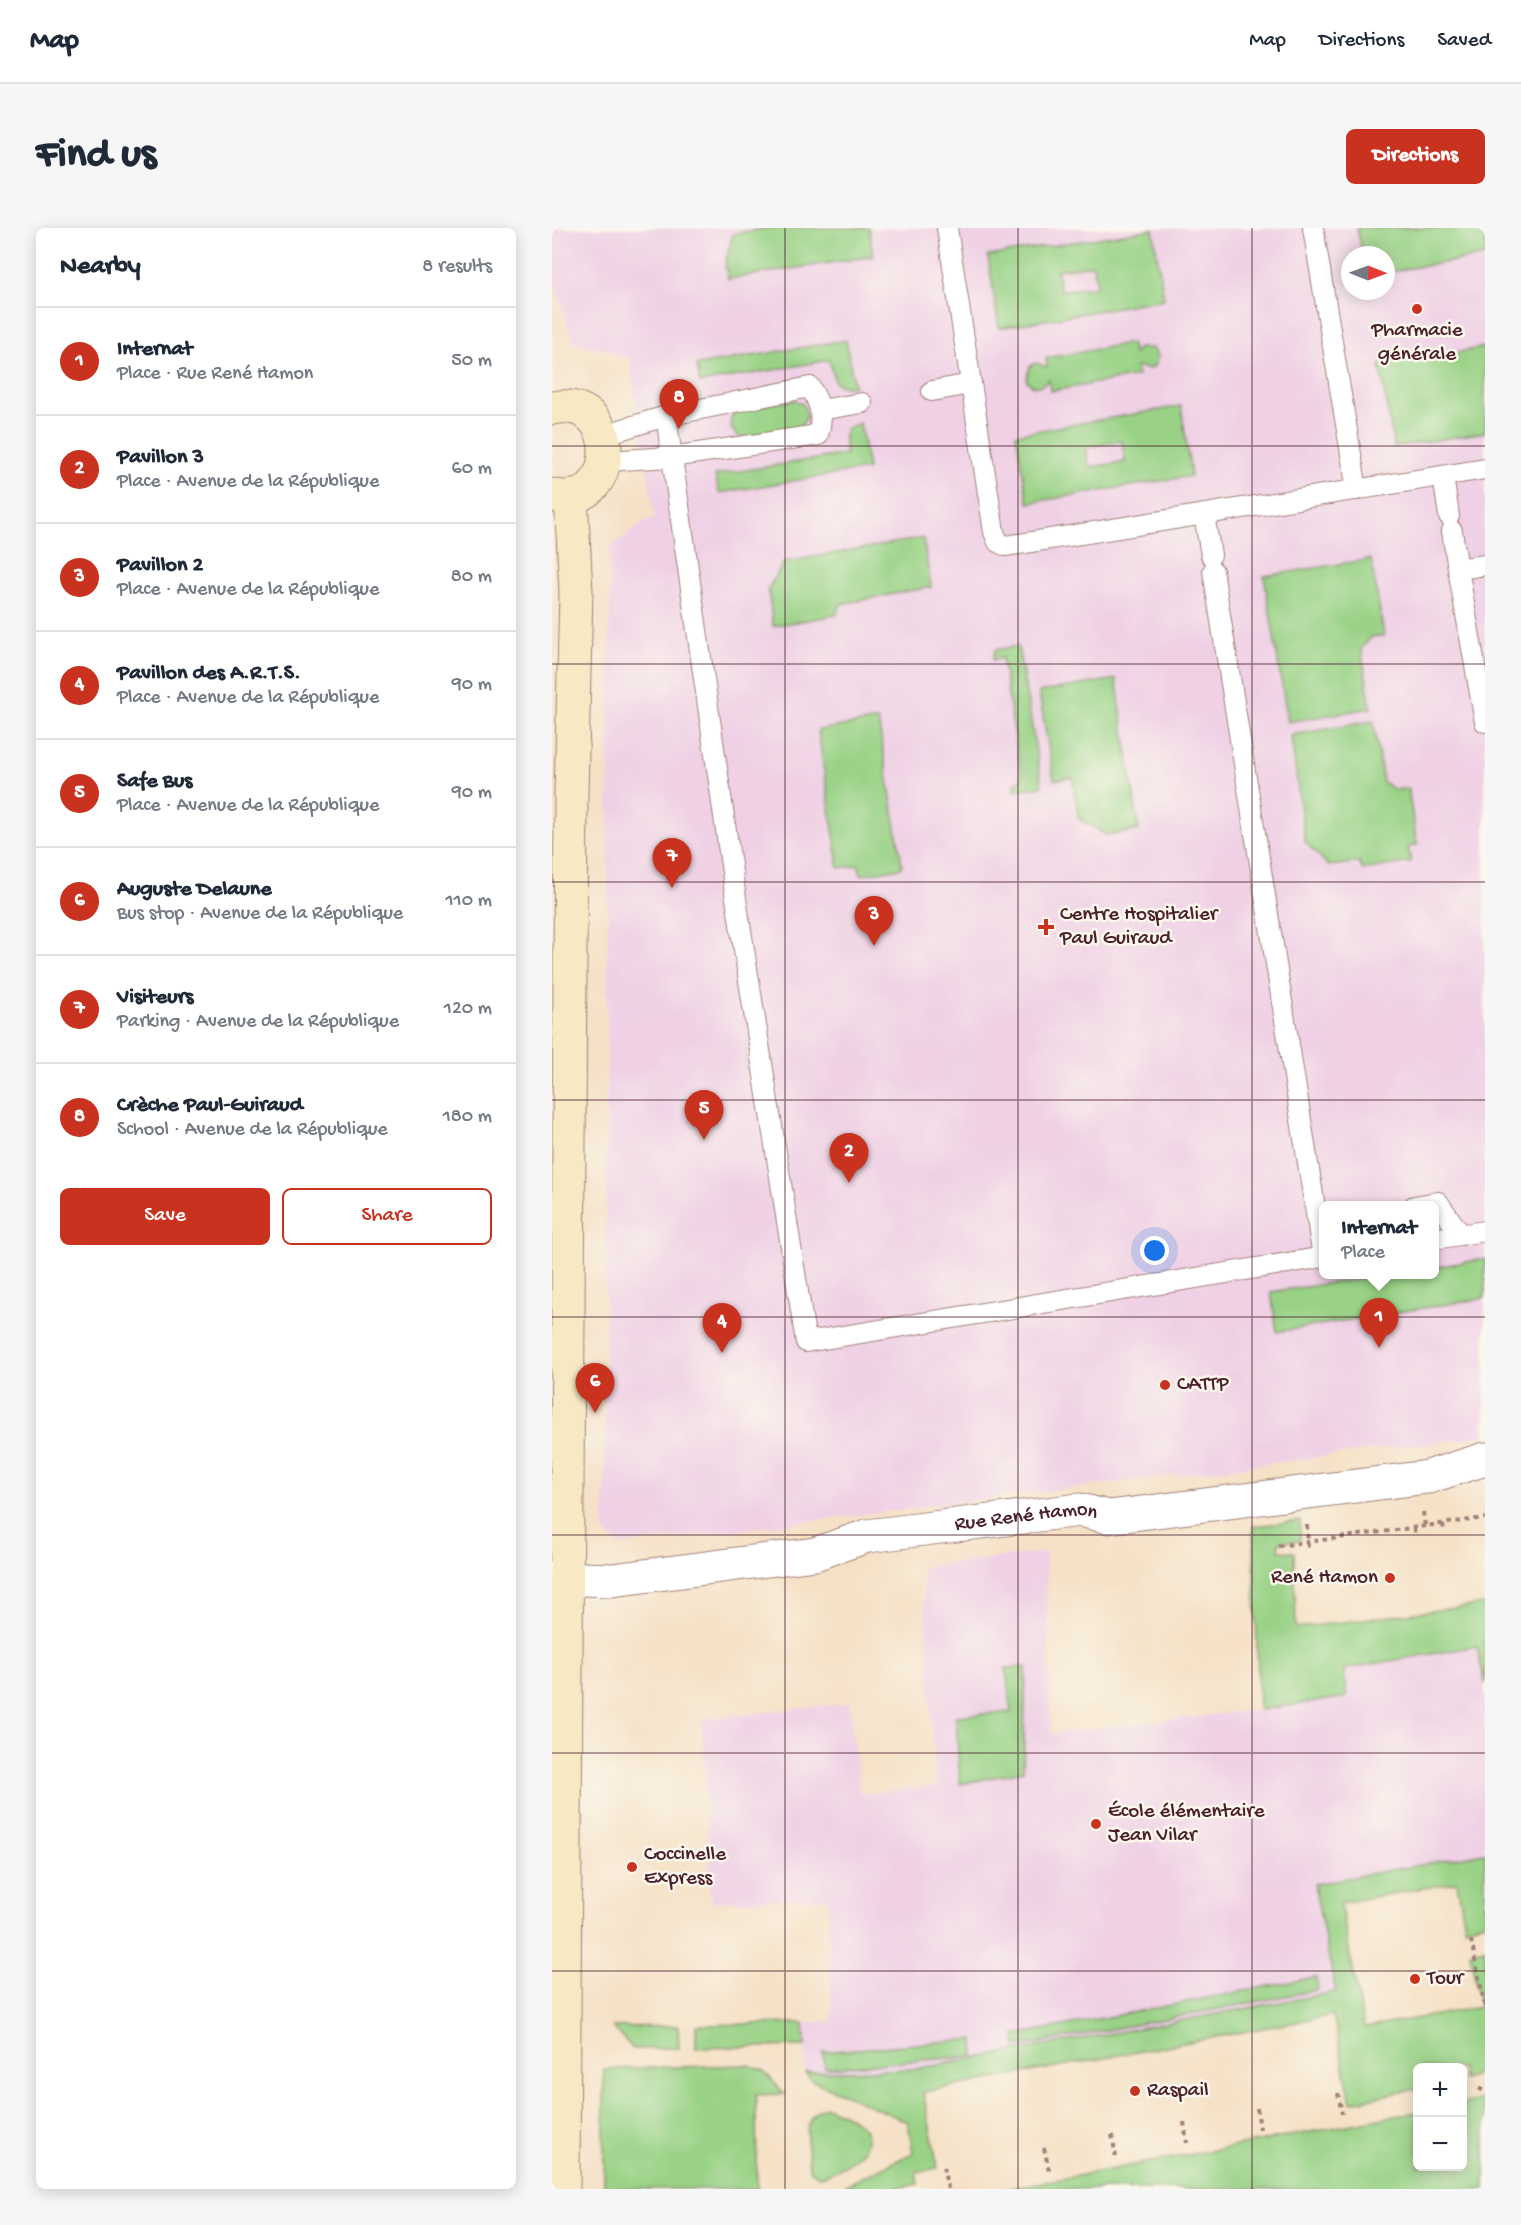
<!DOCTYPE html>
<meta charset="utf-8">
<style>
body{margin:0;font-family:"Gochi Hand",sans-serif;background:#f6f6f7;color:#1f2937}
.controls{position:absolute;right:18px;bottom:18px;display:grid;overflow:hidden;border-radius:9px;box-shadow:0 3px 15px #0003}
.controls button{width:54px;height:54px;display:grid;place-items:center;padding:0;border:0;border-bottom:2px solid #e0e1e3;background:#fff;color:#1f2937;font:30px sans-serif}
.compass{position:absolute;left:789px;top:18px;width:54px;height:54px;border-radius:50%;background:#fff;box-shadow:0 3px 15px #0003;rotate:91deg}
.you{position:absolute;left:603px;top:1023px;width:21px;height:21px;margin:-15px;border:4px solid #fff;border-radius:50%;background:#1a73e8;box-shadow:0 0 0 9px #1a73e833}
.badge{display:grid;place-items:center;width:39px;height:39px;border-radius:50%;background:#c8321e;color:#fff;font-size:20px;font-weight:700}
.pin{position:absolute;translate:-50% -50px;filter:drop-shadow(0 2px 3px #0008)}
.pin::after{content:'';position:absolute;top:32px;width:21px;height:18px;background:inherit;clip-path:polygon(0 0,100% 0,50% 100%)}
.popup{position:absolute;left:767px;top:973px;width:120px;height:78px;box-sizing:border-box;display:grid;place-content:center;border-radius:9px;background:#fff;filter:drop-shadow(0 2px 4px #0005);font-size:20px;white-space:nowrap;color:#747a83}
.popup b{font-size:22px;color:#1f2937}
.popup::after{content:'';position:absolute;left:50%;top:100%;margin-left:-12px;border:12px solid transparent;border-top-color:#fff}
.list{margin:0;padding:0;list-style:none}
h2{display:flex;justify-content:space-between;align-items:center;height:78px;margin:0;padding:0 24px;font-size:26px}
h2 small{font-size:20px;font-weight:400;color:#747a83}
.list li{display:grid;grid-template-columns:39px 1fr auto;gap:18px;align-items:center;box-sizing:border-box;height:108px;padding:0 24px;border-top:2px solid #e0e1e3}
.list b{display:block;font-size:22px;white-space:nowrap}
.list p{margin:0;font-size:20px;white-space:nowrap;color:#747a83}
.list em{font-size:20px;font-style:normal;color:#747a83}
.actions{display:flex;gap:12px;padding:18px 24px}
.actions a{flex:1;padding:14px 0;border:2px solid #c8321e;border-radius:9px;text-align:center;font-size:21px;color:#c8321e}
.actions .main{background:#c8321e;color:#fff}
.map{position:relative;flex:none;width:933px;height:1961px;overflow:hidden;border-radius:9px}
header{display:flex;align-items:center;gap:36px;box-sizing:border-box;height:84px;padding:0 30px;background:#fff;border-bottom:2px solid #e0e1e3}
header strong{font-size:28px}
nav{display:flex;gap:33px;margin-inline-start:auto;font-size:21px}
.intro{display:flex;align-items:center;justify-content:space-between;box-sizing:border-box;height:144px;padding:0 36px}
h1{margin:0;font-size:42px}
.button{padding:15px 27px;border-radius:9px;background:#c8321e;color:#fff;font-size:21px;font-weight:700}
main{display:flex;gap:36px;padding:0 36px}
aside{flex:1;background:#fff;border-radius:9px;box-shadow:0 3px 15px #0003}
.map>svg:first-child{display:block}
.built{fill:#efd0e5;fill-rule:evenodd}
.green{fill:#99d286;stroke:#727858;stroke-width:1.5;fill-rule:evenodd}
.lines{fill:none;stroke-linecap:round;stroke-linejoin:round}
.lane-casing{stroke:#a08078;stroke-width:22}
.street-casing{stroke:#a08078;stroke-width:35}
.secondary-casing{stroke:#a08078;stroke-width:35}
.path{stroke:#a08078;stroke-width:4;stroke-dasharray:4.5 4.5;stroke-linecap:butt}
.lane{stroke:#fff;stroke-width:20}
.street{stroke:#fff;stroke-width:33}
.secondary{stroke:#f7e9c3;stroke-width:33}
.grid{fill:none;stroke:#4a1f2b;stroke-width:1.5;stroke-opacity:0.55}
.poi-dot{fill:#c8321e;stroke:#fbf7ec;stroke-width:2}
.labels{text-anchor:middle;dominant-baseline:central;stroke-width:5;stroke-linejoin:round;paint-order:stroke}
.poi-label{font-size:21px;fill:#4a1f2b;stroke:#fbf7ec;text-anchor:start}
.street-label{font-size:21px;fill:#4a1f2b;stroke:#fbf7ec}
</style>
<header>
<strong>Map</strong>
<nav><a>Map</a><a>Directions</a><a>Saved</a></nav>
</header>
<div class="intro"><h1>Find us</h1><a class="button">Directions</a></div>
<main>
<aside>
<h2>Nearby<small>8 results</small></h2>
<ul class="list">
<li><span class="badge">1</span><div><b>Internat</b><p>Place · Rue René Hamon</p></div><em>50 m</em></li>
<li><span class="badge">2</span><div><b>Pavillon 3</b><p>Place · Avenue de la République</p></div><em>60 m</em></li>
<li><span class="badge">3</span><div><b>Pavillon 2</b><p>Place · Avenue de la République</p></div><em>80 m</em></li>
<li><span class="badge">4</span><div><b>Pavillon des A.R.T.S.</b><p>Place · Avenue de la République</p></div><em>90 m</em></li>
<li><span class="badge">5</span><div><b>Safe Bus</b><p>Place · Avenue de la République</p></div><em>90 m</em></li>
<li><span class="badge">6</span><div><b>Auguste Delaune</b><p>Bus stop · Avenue de la République</p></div><em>110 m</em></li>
<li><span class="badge">7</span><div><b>Visiteurs</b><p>Parking · Avenue de la République</p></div><em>120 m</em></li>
<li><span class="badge">8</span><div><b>Crèche Paul-Guiraud</b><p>School · Avenue de la République</p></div><em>180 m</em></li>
</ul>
<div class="actions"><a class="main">Save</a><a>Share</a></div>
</aside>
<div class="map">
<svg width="933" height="1961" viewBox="0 0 933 1961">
<rect width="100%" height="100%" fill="#fbf7ec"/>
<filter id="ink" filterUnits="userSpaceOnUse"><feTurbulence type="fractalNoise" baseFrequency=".0167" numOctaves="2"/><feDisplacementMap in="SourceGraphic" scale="12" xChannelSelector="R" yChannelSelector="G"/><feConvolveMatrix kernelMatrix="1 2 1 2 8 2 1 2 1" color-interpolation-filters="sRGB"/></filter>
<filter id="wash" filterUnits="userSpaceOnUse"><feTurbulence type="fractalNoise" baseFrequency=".008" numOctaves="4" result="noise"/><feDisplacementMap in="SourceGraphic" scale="24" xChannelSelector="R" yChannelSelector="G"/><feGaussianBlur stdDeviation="1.35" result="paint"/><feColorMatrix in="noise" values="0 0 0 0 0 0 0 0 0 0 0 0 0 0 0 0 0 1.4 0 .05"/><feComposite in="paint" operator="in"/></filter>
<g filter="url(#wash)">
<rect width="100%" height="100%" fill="#f5e1c6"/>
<path class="built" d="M0 0H933V1208L68 1317 52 1304 58 319 94 293 103 291 77 128 67 129 59 123 22 114 0 47ZM798 27H834V63H798ZM772 978H882V1046H772Z
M494 1324 499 1506 745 1477 744 1429 933 1406V1625L762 1656 784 1764 365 1841 254 1844 252 1795 280 1793 276 1670 159 1674 150 1491 298 1475 308 1566 384 1558 370 1339Z"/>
<path class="green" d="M217 0H317L321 28 176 51 173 36 181 6Z
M805 0H933V28L834 44V27H810Z
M601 1 612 71 447 100 436 28ZM541 37 545 58 509 63 505 42Z
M294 112 302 158H289L283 154 277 132 148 155 145 137Z
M579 115 582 126 586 120H601L606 128 603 137 598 141 584 139 586 148 498 163 497 152 489 158H481L474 152 478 138 484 135 495 139 494 130Z
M933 119V204L842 219 828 137 869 127 875 131Z
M243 172 252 177 255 189 247 200 192 210C178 207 175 193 184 182Z
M629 178 639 248 476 275 464 206ZM570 213 573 234 537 239 534 219Z
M308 195 316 241 167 265 163 247 294 226 292 209 295 200Z
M371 310 379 359 289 376 284 387 221 398 216 361 232 334Z
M819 331 832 408 819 409 809 421 819 480 736 494 712 348Z
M466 418 490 558 463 562V555L470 552 450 430 441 432 443 422Z
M564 451 587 602 555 607 527 591 520 549 502 552 487 464Z
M326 492 350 636 349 640 309 647 307 637 287 640 266 502Z
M821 493 831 554 843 562 856 560 865 617 856 619 859 634 810 642 808 634 777 638 753 614 739 507Z
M933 1031V1070L725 1104 719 1064 833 1047 882 1046 883 1039Z
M748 1293V1313L727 1314V1323L742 1324 744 1400 933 1376V1456L925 1418 792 1441 795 1469 707 1482 701 1298Z
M474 1439 471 1543 408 1556 404 1488 459 1484 454 1440Z
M933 1625V1694L913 1699 905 1654 788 1675 812 1800 928 1779 918 1724 933 1721V1836C927 1845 921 1850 911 1852L910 1840H866L865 1861 799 1874 781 1787 371 1864 386 1940 364 1944 366 1956 340 1961H286L361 1925 356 1894 259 1852 254 1844 365 1841 784 1764 762 1656Z
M764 1749 766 1762 465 1819 463 1807Z
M252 1795 253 1818 144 1820V1797Z
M126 1798 127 1820 81 1821 61 1799Z
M422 1811 423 1828 273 1840 271 1824Z
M196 1837 211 1842 232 1866 204 1867 205 1961H52V1841Z
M930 1871 933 1873V1961H455L865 1884 866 1938H910L911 1876Z
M274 1879C285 1884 304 1890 311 1900 328 1923 285 1945 267 1948L257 1941C256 1919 247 1886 274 1879Z"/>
</g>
<g filter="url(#ink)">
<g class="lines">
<g class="lane-casing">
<path id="lane" d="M395 0 442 304 446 314 454 318 933 241
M761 0 805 262
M380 163 419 156
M268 182 310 175
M114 188 182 658 254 1114 772 1029
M51 207 114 188 258 159C268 175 272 189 266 207L119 229 54 233
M891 248 897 288
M652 287 659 327
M900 303 906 341
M933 337 906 341 933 494
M661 343 771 1029
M862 978 886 974 909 1007
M882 1011 933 1003"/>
</g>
<g class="street-casing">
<g id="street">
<path id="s1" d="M0 1350 60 1352 263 1326 315 1308 528 1282 557 1289 876 1249 933 1231"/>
</g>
</g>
<g class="secondary-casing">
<path id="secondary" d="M0 180C74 166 67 286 0 267
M11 1961 19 566 24 364 19 268"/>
</g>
<path class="path" d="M871 1284 873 1298
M891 1296 892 1304
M755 1297 756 1322
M862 1300 863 1308
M726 1318 933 1290
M919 1712 933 1779
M927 1860 933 1864
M786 1865 790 1886
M705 1880 708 1901
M632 1894 635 1915
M560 1907 564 1929
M492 1920 497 1942
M391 1939 396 1961"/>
<use href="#lane" class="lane"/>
<use href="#street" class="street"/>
<use href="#secondary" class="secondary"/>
</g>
</g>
<path class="grid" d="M233 0V1961M466 0V1961M700 0V1961M0 218H933M0 436H933M0 654H933M0 872H933M0 1089H933M0 1307H933M0 1525H933M0 1743H933"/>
<g class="poi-dot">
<circle cx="865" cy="81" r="6"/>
<path d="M491 690h6v6h6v6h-6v6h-6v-6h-6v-6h6z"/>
<circle cx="613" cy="1157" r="6"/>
<circle cx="838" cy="1350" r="6"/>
<circle cx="544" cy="1596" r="6"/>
<circle cx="80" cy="1639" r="6"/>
<circle cx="863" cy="1751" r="6"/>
<circle cx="583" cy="1863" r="6"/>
</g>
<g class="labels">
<g class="poi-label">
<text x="865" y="103" text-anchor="middle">Pharmacie<tspan x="865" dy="24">générale</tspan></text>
<text x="508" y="687">Centre Hospitalier<tspan x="508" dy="24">Paul Guiraud</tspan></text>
<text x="625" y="1157">CATTP</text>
<text x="826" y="1350" text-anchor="end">René Hamon</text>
<text x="556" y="1584">École élémentaire<tspan x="556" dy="24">Jean Vilar</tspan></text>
<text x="92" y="1627">Coccinelle<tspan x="92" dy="24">Express</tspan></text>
<text x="875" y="1751">Tour</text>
<text x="595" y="1863">Raspail</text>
</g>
<g class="street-label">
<text stroke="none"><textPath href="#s1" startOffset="480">Rue René Hamon</textPath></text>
</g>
</g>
</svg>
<div class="controls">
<button>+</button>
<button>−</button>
</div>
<svg class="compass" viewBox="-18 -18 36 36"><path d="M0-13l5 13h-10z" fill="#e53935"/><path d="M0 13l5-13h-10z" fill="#747a83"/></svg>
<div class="you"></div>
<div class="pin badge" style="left:827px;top:1120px">1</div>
<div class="popup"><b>Internat</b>Place</div>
<div class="pin badge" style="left:297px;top:955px">2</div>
<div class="pin badge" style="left:322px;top:718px">3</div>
<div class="pin badge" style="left:170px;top:1125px">4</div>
<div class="pin badge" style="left:152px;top:912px">5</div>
<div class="pin badge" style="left:43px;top:1185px">6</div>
<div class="pin badge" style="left:120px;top:660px">7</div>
<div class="pin badge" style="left:127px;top:201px">8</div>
</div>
</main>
